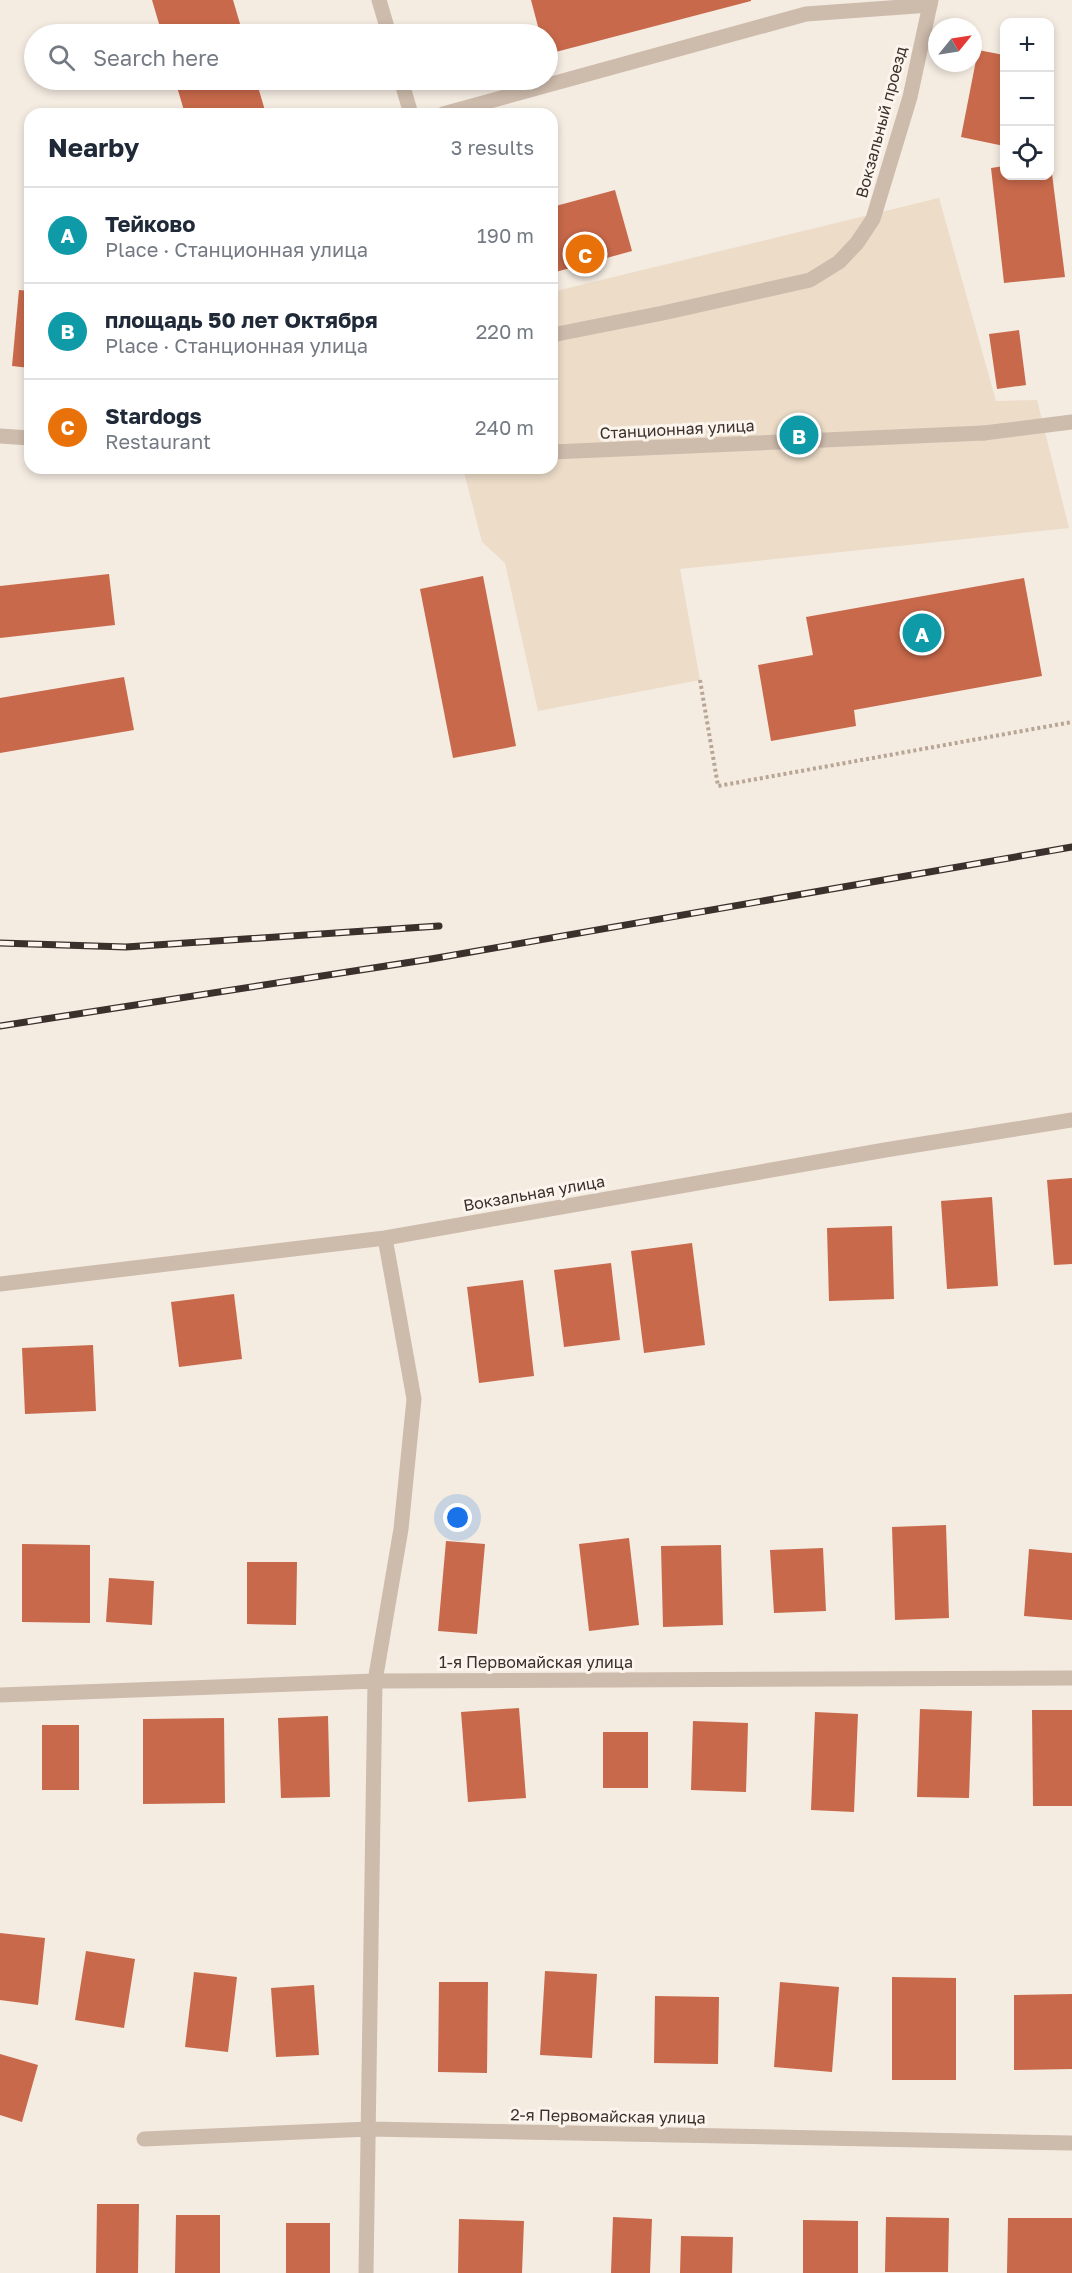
<!DOCTYPE html>
<meta charset="utf-8">
<style>
body{margin:0;font-family:"Golos Text",sans-serif;background:#f2f2f3;color:#1f2937}
.controls{position:absolute;right:18px;top:18px;display:grid;overflow:hidden;border-radius:12px;box-shadow:0 3px 9px #0003}
.controls button{width:54px;height:54px;display:grid;place-items:center;padding:0;border:0;border-bottom:2px solid #e0e1e3;background:#fff;color:#1f2937;font:30px sans-serif}
.compass{position:absolute;left:928px;top:18px;width:54px;height:54px;border-radius:50%;background:#fff;box-shadow:0 3px 9px #0003;rotate:60deg}
.you{position:absolute;left:458px;top:1518px;width:21px;height:21px;margin:-15px;border:4px solid #fff;border-radius:50%;background:#1a73e8;box-shadow:0 0 0 9px #1a73e833}
.badge{display:grid;place-items:center;width:39px;height:39px;border-radius:50%;background:#1f5a5e;color:#fff;font-size:20px;font-weight:700}
.pin{position:absolute;translate:-50% -50%;border:3px solid #fff;box-shadow:0 2px 6px #0006}
.list{margin:0;padding:0;list-style:none}
h2{display:flex;justify-content:space-between;align-items:center;height:78px;margin:0;padding:0 24px;font-size:26px}
h2 small{font-size:20px;font-weight:400;color:#747a83}
.list li{display:grid;grid-template-columns:39px 1fr auto;gap:18px;align-items:center;box-sizing:border-box;height:96px;padding:0 24px;border-top:2px solid #e0e1e3}
.list b{display:block;font-size:22px;white-space:nowrap}
.list p{margin:0;font-size:20px;white-space:nowrap;color:#747a83}
.list em{font-size:20px;font-style:normal;color:#747a83}
.icon{flex:none;width:33px;height:33px;fill:none;stroke:currentColor;stroke-width:2;stroke-linecap:round;stroke-linejoin:round}
.map{position:relative;flex:none;width:1072px;height:2273px;overflow:hidden}
.search{position:absolute;background:#fff;box-shadow:0 3px 9px #0003;left:24px;top:24px;width:534px;height:66px;display:flex;align-items:center;gap:15px;box-sizing:border-box;padding:0 21px;border-radius:33px;color:#747a83;font-size:22px}
.panel{position:absolute;background:#fff;box-shadow:0 3px 9px #0003;left:24px;top:108px;width:534px;height:366px;border-radius:18px}
.map>svg:first-child{display:block}
.plaza{fill:#ecdcc8}
.building{fill:#c8694b}
.lines{fill:none;stroke-linecap:round;stroke-linejoin:round}
.path{stroke:#b9a596;stroke-width:4;stroke-dasharray:3 3;stroke-linecap:butt}
.service{stroke:#cdbbac;stroke-width:15}
.minor{stroke:#cdbbac;stroke-width:15}
.tertiary{stroke:#cdbbac;stroke-width:15}
.rail-casing{stroke:#3b302b;stroke-width:7}
.rail{stroke:#fbf5ee;stroke-width:4.5;stroke-dasharray:14;stroke-linecap:butt}
.labels{text-anchor:middle;dominant-baseline:central;stroke-width:6;stroke-linejoin:round;paint-order:stroke}
.street-label{font-size:16px;fill:#3b302b;stroke:#fbf5ee}
</style>
<div class="map">
<svg width="1072" height="2273" viewBox="0 0 1072 2273">
<rect width="100%" height="100%" fill="#f4ebe1"/>
<path class="plaza" d="M939 198 996 401 1037 400 1069 528 680 569 700 680 538 711 505 563 482 542 463 468H552V292Z"/>
<path class="building" d="M152 0H233L243 34H162Z
M531 0H751V1L548 54V34H540Z
M978 50 1004 55V146L961 137Z
M175 80H256L266 114H185Z
M1050 158 1065 277 1004 283 991 168 1004 166V176H1050Z
M615 190 632 251 552 273V207Z
M19 290 30 291V368L12 366Z
M1019 330 1026 385 997 389 989 334Z
M109 574 115 625 0 638V586Z
M483 576 516 746 453 758 420 589Z
M1024 578 1042 676 854 710 856 726 771 741 758 665 813 655 806 617Z
M124 677 134 730 0 753V698Z
M1072 1178V1264L1054 1265 1047 1180Z
M992 1197 998 1286 947 1289 941 1201Z
M892 1226 894 1299 829 1301 827 1228Z
M692 1243 705 1345 644 1353 631 1251Z
M611 1263 620 1340 564 1347 554 1270Z
M523 1280 534 1376 479 1383 467 1287Z
M234 1294 242 1359 179 1367 171 1302Z
M93 1345 96 1411 25 1414 22 1348Z
M946 1525 949 1618 895 1620 892 1527Z
M629 1538 639 1625 589 1631 579 1544Z
M446 1541 485 1544 477 1634 438 1631Z
M22 1544 90 1545V1623L22 1622Z
M721 1545 723 1625 663 1627 661 1546Z
M823 1548 826 1611 774 1613 770 1550Z
M1029 1549 1072 1553V1620L1024 1616Z
M247 1562H297L296 1625 247 1624Z
M109 1578 154 1581 152 1625 106 1622Z
M519 1708 526 1798 468 1802 461 1712Z
M920 1709 972 1711 969 1798 917 1797Z
M1032 1710H1072V1806H1033Z
M815 1712 858 1714 854 1812 811 1810Z
M328 1716 330 1797 281 1798 278 1718Z
M224 1718 225 1803 143 1804V1719Z
M693 1721 748 1723 746 1792 691 1790Z
M42 1725H79V1790H42Z
M603 1732H648V1788H603Z
M0 1933 45 1938 38 2005 0 2000Z
M86 1951 135 1959 124 2028 75 2020Z
M545 1971 597 1974 592 2058 540 2055Z
M194 1972 237 1977 228 2052 185 2047Z
M892 1977 956 1978V2080H892Z
M439 1982H488L487 2073 438 2072Z
M780 1982 839 1987 832 2072 774 2067Z
M314 1985 319 2055 276 2057 271 1988Z
M1072 1994V2069L1014 2070V1995Z
M655 1996 719 1997 718 2064 654 2063Z
M0 2054 38 2065 22 2122 0 2115Z
M97 2204H139L138 2273H96Z
M176 2215H220V2273H175Z
M613 2217 652 2219 650 2273H611Z
M886 2217 949 2218 948 2272H885Z
M1008 2218H1072V2273H1007Z
M459 2219 524 2221 522 2273H458Z
M803 2220 858 2221V2273H803Z
M286 2223H330V2273H286Z
M681 2236 733 2237 732 2273H680Z"/>
<g class="lines">
<path class="path" d="M700 680 718 786 1072 722"/>
<path class="service" d="M443 114 806 14 930 5
M984 433 1072 422"/>
<path class="minor" d="M0 436 30 438
M552 452 984 433
M0 1284 385 1238 885 1150 1072 1120
M0 1695 375 1681 1072 1678
M144 2139 369 2129 1072 2143
M366 2273 375 1681 401 1529 414 1399 385 1238"/>
<path class="tertiary" d="M379 0 389 34
M401 80 411 114
M552 335 663 313 810 280 839 262 857 243 873 219 910 97 931 0"/>
<g class="rail-casing">
<path id="rail" d="M0 943 126 947 439 926
M0 1026 431 959 1072 847"/>
</g>
<use href="#rail" class="rail"/>
</g>
<g class="labels">
<g class="street-label">
<text transform="translate(881 122) rotate(-75)">Вокзальный проезд</text>
<text transform="translate(677 429) rotate(-3)">Станционная улица</text>
<text transform="translate(534 1193) rotate(-10)">Вокзальная улица</text>
<text x="536" y="1662">1-я Первомайская улица</text>
<text transform="translate(608 2116) rotate(1)">2-я Первомайская улица</text>
</g>
</g>
</svg>
<div class="controls">
<button>+</button>
<button>−</button>
<button><svg class="icon" aria-label="locate" viewBox="0 0 24 24"><circle cx="12" cy="12" r="6"/><path d="M12 2v4M12 18v4M2 12h4M18 12h4"/></svg></button>
</div>
<svg class="compass" viewBox="-18 -18 36 36"><path d="M0-13l5 13h-10z" fill="#e53935"/><path d="M0 13l5-13h-10z" fill="#747a83"/></svg>
<div class="you"></div>
<div class="pin badge" style="left:922px;top:633px;background:#0f9aa8">A</div>
<div class="pin badge" style="left:799px;top:435px;background:#0f9aa8">B</div>
<div class="pin badge" style="left:585px;top:254px;background:#e8710a">C</div>
<div class="search"><svg class="icon" aria-label="search" viewBox="0 0 24 24"><circle cx="10" cy="10" r="6"/><path d="M15 15l6 6"/></svg>Search here</div>
<section class="panel">
<h2>Nearby<small>3 results</small></h2>
<ul class="list">
<li><span class="badge" style="background:#0f9aa8">A</span><div><b>Тейково</b><p>Place · Станционная улица</p></div><em>190 m</em></li>
<li><span class="badge" style="background:#0f9aa8">B</span><div><b>площадь 50 лет Октября</b><p>Place · Станционная улица</p></div><em>220 m</em></li>
<li><span class="badge" style="background:#e8710a">C</span><div><b>Stardogs</b><p>Restaurant</p></div><em>240 m</em></li>
</ul>
</section>
</div>
